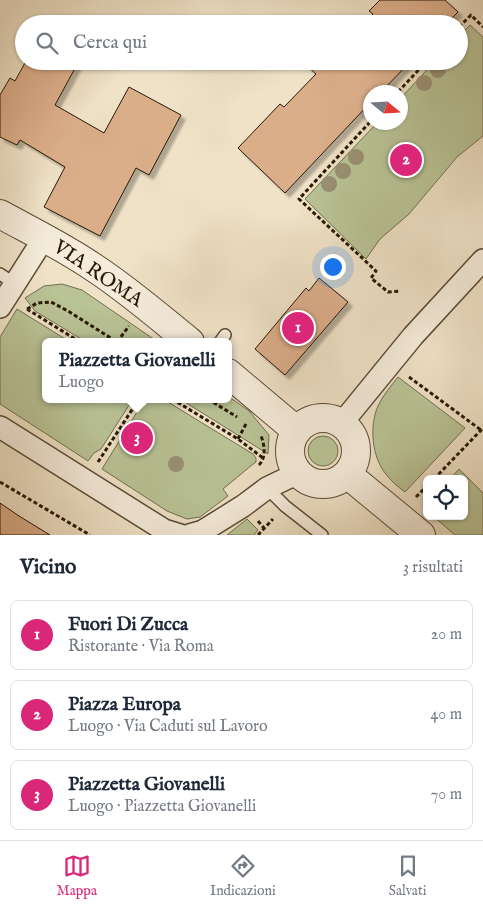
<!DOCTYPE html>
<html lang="it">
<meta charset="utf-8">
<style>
body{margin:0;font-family:"IM FELL English",serif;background:#f6f6f7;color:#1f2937}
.controls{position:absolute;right:15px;bottom:15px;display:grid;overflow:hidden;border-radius:8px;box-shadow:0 1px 4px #0004}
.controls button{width:45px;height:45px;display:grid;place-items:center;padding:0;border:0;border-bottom:1px solid #e0e1e3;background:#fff;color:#1f2937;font:25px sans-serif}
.compass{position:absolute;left:363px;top:85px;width:45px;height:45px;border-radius:50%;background:#fff;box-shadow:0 1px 4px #0004;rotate:108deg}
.you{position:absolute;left:332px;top:266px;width:18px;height:18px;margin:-12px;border:4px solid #fff;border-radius:50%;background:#1a73e8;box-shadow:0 0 0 8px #1a73e833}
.badge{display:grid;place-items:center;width:32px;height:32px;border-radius:50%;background:#db2777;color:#fff;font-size:16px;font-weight:700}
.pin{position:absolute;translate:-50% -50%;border:2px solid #fff;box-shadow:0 1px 5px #0006}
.popup{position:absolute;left:42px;top:338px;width:190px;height:65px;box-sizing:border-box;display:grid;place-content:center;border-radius:8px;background:#fff;filter:drop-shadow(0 1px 4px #0005);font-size:16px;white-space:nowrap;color:#747a83}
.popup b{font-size:19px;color:#1f2937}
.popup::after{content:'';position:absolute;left:50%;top:100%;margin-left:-10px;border:10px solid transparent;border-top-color:#fff}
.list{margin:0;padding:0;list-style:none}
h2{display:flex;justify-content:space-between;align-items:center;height:65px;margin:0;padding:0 20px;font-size:21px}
h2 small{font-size:16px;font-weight:400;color:#747a83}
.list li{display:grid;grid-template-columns:32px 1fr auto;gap:15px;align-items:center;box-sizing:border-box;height:70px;margin:0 10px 10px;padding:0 10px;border:1px solid #e0e1e3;border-radius:8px}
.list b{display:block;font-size:19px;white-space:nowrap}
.list p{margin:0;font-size:16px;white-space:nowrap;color:#747a83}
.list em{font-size:16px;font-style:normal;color:#747a83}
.icon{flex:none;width:28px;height:28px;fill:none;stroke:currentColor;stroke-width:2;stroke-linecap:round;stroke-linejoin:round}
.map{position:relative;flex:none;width:483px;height:535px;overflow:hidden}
.search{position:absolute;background:#fff;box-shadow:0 1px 4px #0004;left:15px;right:15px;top:15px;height:55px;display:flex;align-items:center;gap:12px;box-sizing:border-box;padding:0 18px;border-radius:28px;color:#747a83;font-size:19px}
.sheet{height:305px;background:#fff}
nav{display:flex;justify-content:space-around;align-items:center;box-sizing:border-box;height:70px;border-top:1px solid #e0e1e3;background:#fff;font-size:14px;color:#747a83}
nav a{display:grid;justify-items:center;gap:2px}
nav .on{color:#db2777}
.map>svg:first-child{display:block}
.green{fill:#b9c396;stroke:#706e4e}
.building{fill:#dbae8a;stroke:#281905;filter:url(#shadow)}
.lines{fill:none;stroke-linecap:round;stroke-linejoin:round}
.service-casing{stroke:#5a4b36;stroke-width:14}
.minor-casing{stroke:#5a4b36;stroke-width:24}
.tertiary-casing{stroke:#5a4b36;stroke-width:30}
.path{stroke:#281905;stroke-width:3;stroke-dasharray:4 2.5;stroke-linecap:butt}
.service{stroke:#f5ecdb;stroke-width:11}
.minor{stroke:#f5ecdb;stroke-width:21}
.tertiary{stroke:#f5ecdb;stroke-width:28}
.tree{fill:#9a9074}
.labels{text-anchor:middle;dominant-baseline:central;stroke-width:4;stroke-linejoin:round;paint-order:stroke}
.street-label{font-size:20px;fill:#281905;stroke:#f5ecdb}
</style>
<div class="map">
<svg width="483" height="535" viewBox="0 0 483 535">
<defs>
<filter id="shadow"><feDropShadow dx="4.5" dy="4.5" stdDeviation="1" flood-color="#0004"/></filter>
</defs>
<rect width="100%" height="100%" fill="#efe2c7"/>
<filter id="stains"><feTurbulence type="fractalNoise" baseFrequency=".004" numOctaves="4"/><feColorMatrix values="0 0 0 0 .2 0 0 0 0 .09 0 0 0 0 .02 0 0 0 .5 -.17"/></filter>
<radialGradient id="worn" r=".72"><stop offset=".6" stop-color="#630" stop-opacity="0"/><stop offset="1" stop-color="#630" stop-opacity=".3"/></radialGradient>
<path class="green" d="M470 25 483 37V136L457 157 409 214 380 239 366 259 305 199 377 123 400 122 401 98 435 61H459V36Z
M62 284 82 290 158 342H86L35 311 25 298 44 286Z
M17 309 70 342H46V399H133L101 449 94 453 88 461 0 404V337Z
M398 377 465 428 405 492C398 487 391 481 385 473 372 456 369 426 378 406 383 395 391 386 398 377Z
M228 396 249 411 269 435 268 454 180 399H228Z
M145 399H163L253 454 256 458V462L252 465 223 489 228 496 200 517 187 519 167 511 102 469Z
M308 451a15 15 0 1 1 30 0a15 15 0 1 1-30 0Z
M459 469 483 493V535H455L433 516H464V479H450Z
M247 519 258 530 254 535H227Z"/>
<path class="building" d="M380 0H445L458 12 446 24H364L373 14 369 11Z
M26 61H79L55 105 104 133 129 87 181 115 149 175 136 168 100 236 44 207 65 167 20 140 17 145 0 137V95L10 78 15 81Z
M302 61H411L381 92H370V103L285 193 238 148 280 104 284 107 316 74Z
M319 278 348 302 285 375 255 349 306 288 309 291Z
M0 503 19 516 50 535H0Z"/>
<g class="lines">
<g class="service-casing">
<path id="service" d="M0 274 15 284
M220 342 225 335
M267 488 285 506 322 535"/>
</g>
<g class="minor-casing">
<path id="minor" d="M0 307 44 238
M342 423 413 336 483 260
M0 427 164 530 180 535
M189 535 203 531 243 506 267 488 298 473"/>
</g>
<g class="tertiary-casing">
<path id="tertiary" d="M0 214C31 231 64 247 93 267 127 289 158 316 190 342
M228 373 297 431
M290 451a33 33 0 1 1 66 0a33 33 0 1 1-66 0Z
M347 474 421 535"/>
</g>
<path class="path" d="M459 27 471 15 483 27
M398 92 427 61
M370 122 299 199 376 271 371 278 388 292 400 291
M27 309 37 303 51 302 68 311 117 342
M27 309 80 342
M117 342 129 326
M409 377 481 430
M172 399 238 439 263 458
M208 399 237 417
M238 439 247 422
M98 462 139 399
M259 465C266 458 265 446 261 436
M434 479 483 428
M0 482 90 535
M416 497 427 486
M258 521 264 528
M258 535 273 519"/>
<use href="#service" class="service"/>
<use href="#minor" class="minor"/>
<use href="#tertiary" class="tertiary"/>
</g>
<g class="tree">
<circle cx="438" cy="70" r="8"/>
<circle cx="424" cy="83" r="8"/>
<circle cx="356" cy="157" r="8"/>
<circle cx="343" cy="171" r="8"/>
<circle cx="329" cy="184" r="8"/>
<circle cx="176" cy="464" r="8"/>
</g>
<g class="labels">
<g class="street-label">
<text transform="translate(98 274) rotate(34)">VIA ROMA</text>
</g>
</g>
<rect width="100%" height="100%" filter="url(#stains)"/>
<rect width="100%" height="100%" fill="url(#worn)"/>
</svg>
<div class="controls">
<button><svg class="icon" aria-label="locate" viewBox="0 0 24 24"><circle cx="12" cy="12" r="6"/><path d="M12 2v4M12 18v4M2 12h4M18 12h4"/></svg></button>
</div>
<svg class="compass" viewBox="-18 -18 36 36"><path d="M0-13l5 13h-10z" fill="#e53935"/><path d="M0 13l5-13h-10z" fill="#747a83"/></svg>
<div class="you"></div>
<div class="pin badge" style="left:298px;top:328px">1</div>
<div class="pin badge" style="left:406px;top:160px">2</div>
<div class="pin badge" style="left:137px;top:438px">3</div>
<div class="popup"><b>Piazzetta Giovanelli</b>Luogo</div>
<div class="search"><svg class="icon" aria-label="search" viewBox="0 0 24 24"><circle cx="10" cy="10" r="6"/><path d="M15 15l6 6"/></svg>Cerca qui</div>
</div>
<section class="sheet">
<h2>Vicino<small>3 risultati</small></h2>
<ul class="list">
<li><span class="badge">1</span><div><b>Fuori Di Zucca</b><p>Ristorante · Via Roma</p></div><em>20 m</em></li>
<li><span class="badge">2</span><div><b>Piazza Europa</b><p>Luogo · Via Caduti sul Lavoro</p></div><em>40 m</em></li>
<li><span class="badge">3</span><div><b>Piazzetta Giovanelli</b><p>Luogo · Piazzetta Giovanelli</p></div><em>70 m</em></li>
</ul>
</section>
<nav>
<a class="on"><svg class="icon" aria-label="map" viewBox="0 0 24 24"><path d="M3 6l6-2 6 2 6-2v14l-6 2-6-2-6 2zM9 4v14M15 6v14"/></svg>Mappa</a>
<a><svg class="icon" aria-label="directions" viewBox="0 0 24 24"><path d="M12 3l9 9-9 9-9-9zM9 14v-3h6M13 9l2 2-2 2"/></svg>Indicazioni</a>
<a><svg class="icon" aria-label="saved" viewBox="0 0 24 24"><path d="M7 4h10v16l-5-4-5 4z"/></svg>Salvati</a>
</nav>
